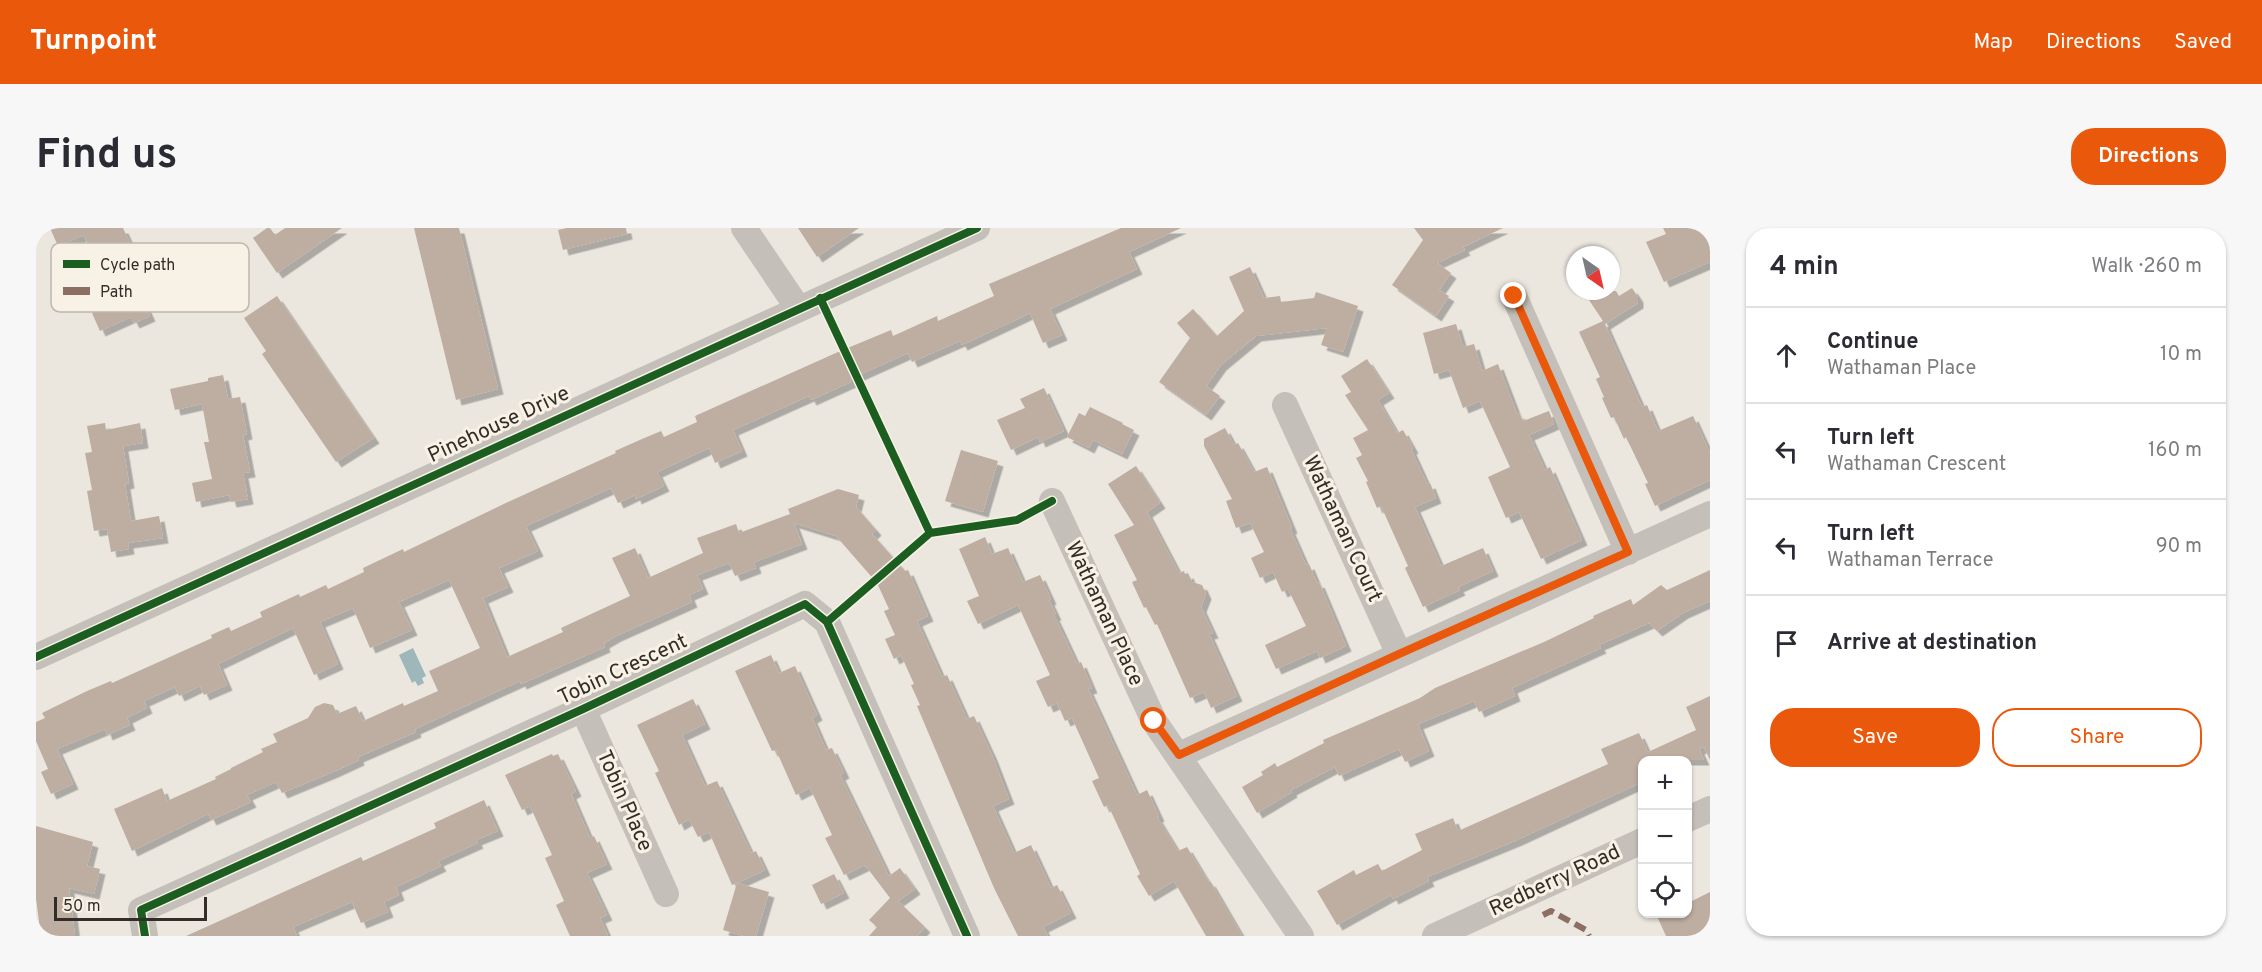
<!DOCTYPE html>
<meta charset="utf-8">
<style>
body{margin:0;font-family:Overpass,sans-serif;background:#f7f7f7;color:#2b2b33}
.controls{position:absolute;right:18px;bottom:18px;display:grid;overflow:hidden;border-radius:12px;box-shadow:0 2px 4px #0004}
.controls button{width:54px;height:54px;display:grid;place-items:center;padding:0;border:0;border-bottom:2px solid #e1e1e2;background:#fff;color:#2b2b33;font:30px sans-serif}
.compass{position:absolute;left:1530px;top:18px;width:54px;height:54px;border-radius:50%;background:#fff;box-shadow:0 2px 4px #0004;rotate:146deg}
.scale{position:absolute;left:18px;bottom:15px;width:153px;box-sizing:border-box;padding-left:6px;border:3px solid #342d27;border-top:0;font-size:16px;line-height:21px;white-space:nowrap;color:#342d27;-webkit-text-stroke:4px #f8f2e6;paint-order:stroke}
.stop{position:absolute;width:18px;height:18px;margin:-14px;border:4px solid #ea580c;border-radius:50%;background:#fff}
.stop.end{background:#ea580c;border-color:#fff;box-shadow:0 2px 6px #0008}
.list{margin:0;padding:0;list-style:none}
h2{display:flex;justify-content:space-between;align-items:center;height:78px;margin:0;padding:0 24px;font-size:26px}
h2 small{font-size:20px;font-weight:400;color:#7c7c81}
.list li{display:grid;grid-template-columns:39px 1fr auto;gap:18px;align-items:center;box-sizing:border-box;height:96px;padding:0 24px;border-top:2px solid #e1e1e2}
.list b{display:block;font-size:22px;white-space:nowrap}
.list p{margin:0;font-size:20px;white-space:nowrap;color:#7c7c81}
.list em{font-size:20px;font-style:normal;color:#7c7c81}
.actions{display:flex;gap:12px;padding:18px 24px}
.actions a{flex:1;padding:14px 0;border:2px solid #ea580c;border-radius:24px;text-align:center;font-size:21px;color:#ea580c}
.actions .main{background:#ea580c;color:#fff}
.icon{flex:none;width:33px;height:33px;fill:none;stroke:currentColor;stroke-width:2;stroke-linecap:round;stroke-linejoin:round}
.map{position:relative;flex:none;width:1674px;height:708px;overflow:hidden;border-radius:24px}
header{display:flex;align-items:center;gap:36px;box-sizing:border-box;height:84px;padding:0 30px;background:#ea580c;color:#fff}
header strong{font-size:28px}
nav{display:flex;gap:33px;margin-inline-start:auto;font-size:21px}
.intro{display:flex;align-items:center;justify-content:space-between;box-sizing:border-box;height:144px;padding:0 36px}
h1{margin:0;font-size:42px}
.button{padding:15px 27px;border-radius:24px;background:#ea580c;color:#fff;font-size:21px;font-weight:700}
main{display:flex;gap:36px;padding:0 36px}
aside{flex:1;background:#fff;border-radius:24px;box-shadow:0 2px 4px #0004}
.map>svg:first-child{display:block}
.water{fill:#9db7bb}
.building{fill:#beada1;filter:url(#shadow)}
.lines{fill:none;stroke-linecap:round;stroke-linejoin:round}
.minor{stroke:#c4bfb8;stroke-width:26}
.quiet{stroke:#8d6e63;stroke-width:6;stroke-dasharray:12 6;stroke-linecap:butt}
.cycleway-casing{stroke:#f8f2e6;stroke-width:11}
.cycleway{stroke:#1b5e20;stroke-width:8}
.route{stroke:#ea580c;stroke-width:8}
.labels{text-anchor:middle;dominant-baseline:central;stroke-width:6;stroke-linejoin:round;paint-order:stroke}
.street-label{font-size:21px;fill:#342d27;stroke:#f8f2e6}
.key{fill:#f8f2e6;stroke:#bdb7ad;stroke-width:1.5}
.key-label{font-size:16px;fill:#342d27}
</style>
<header>
<strong>Turnpoint</strong>
<nav><a>Map</a><a>Directions</a><a>Saved</a></nav>
</header>
<div class="intro"><h1>Find us</h1><a class="button">Directions</a></div>
<main>
<div class="map">
<svg width="1674" height="708" viewBox="0 0 1674 708">
<defs>
<filter id="shadow"><feDropShadow dx="5.5" dy="5.5" stdDeviation="0" flood-color="#0004"/></filter>
</defs>
<rect width="100%" height="100%" fill="#ebe7df"/>
<path class="water" d="M377 420 390 448 386 450 388 455 382 458 379 453 376 455 363 427Z"/>
<path class="building" d="M14 0H87L99 26 94 27 110 62 103 64 114 88 98 95 95 89 64 103 56 85 74 77 58 43 63 42 48 7 22 18Z
M231 0H234L239 7 249 0H306L241 45 217 10Z
M378 0H423L462 161 420 172Z
M531 0H590L591 6 527 22 522 2Z
M762 0H823L781 29Z
M1085 0H1145L1093 24 1101 41 1014 81 1026 107 1007 115 994 85 926 117 924 113 876 134 872 125 814 151 815 154 775 172 773 168 697 202 706 223 679 235 673 220 621 244 628 258 600 271 599 267 582 275 575 260 490 298 502 323 463 340 472 359 447 370 471 429 527 404 525 400 594 368 576 330 599 320 612 350 667 325 661 310 700 296 703 305 754 286 752 281 802 261 823 267 820 279 840 302 836 306 869 343 872 342 892 388 881 393 906 449 911 447 931 491 938 488 956 527 973 571 957 578 978 625 995 617 1015 660 1021 657 1035 685 1007 699 1012 708H982L958 660 881 478 884 477 875 457 878 456 865 427 858 431 849 411 859 407 848 383 853 381 841 355 800 308 758 295 766 316 718 334 720 340 699 348 693 335 661 347 667 361 653 367 656 374 580 408 568 415 569 419 485 456 484 453 379 501 380 504 322 529 323 532 297 544 246 565 240 554 211 567 215 574 175 592 172 586 96 623 78 581 126 560 131 573 180 551 179 549 195 541V540L227 524 225 521 241 514 237 506 272 490 279 479 288 475 297 477 301 486 320 478 327 493 367 475 368 478 402 463 393 443 444 420 413 352 363 374 376 402 334 420 317 380 284 394 302 436 278 447 257 400 182 436 191 457 168 467 164 458 143 468 139 459 108 473 111 480 91 490 94 497 71 507 69 501 21 521 37 556 15 566 5 544 12 541 0 513V494L9 490 6 485 51 463 75 453 76 455 176 410 175 407 193 399 195 403 226 389 224 384 263 366 264 369 290 357 292 361 328 344 327 340 367 321 368 324 472 274 580 225 579 223 606 211 625 203 628 209 661 194 659 188 802 124 855 102 857 108 901 88 902 93 958 68 953 56Z
M1378 0H1467L1427 19 1429 22 1401 35 1415 45 1403 62 1413 68 1400 88 1356 57 1387 12Z
M1627 0H1674V34L1628 54 1610 14 1630 6Z
M1214 39 1228 70 1244 68 1245 74 1278 70 1280 64 1322 78 1307 124 1285 117 1291 100 1220 108 1185 137 1170 158 1184 168 1170 187 1123 154 1154 110 1141 95 1157 81 1181 108 1208 83 1193 49Z
M1596 60 1602 69V75L1569 96 1606 179 1611 177 1622 203 1657 188 1674 225V252L1619 278 1609 256 1612 255 1590 209 1588 211 1578 189 1575 190 1566 170 1568 169 1560 151 1564 149 1543 104 1567 93 1547 63H1580L1583 68Z
M241 68 338 210 300 234 226 126 230 123 208 90Z
M1420 96 1427 119 1438 116 1446 143 1462 136 1481 186 1483 185 1487 193 1513 183 1518 196 1493 207 1509 242 1514 239 1546 312 1505 331 1483 284 1470 290 1452 249 1474 239 1444 173 1427 180 1413 142 1398 146 1387 105Z
M1331 131 1353 165 1342 172 1361 205 1367 202 1377 220 1375 221 1391 256 1394 255 1400 270 1379 279 1405 338 1447 320 1457 343 1422 359 1424 362 1387 379 1369 340 1372 338 1345 278 1341 280 1330 254 1332 253 1320 230 1326 227 1317 210 1332 202 1309 167 1315 164 1305 148Z
M187 147 192 171 204 169 211 206 207 207 214 244 207 245 212 271 195 274 193 267 160 274 156 255 176 251 168 214H173L166 176 139 182 134 161 172 153V150Z
M1008 160 1028 203 1004 214 1002 209 975 222 961 192 989 180 984 171Z
M1054 179 1087 195 1086 196 1098 202 1086 226 1057 212 1053 220 1031 209 1043 185 1049 188Z
M69 195 70 202 104 195 107 215 87 218 93 255 89 256 95 293 123 288 127 310 92 315 93 321 75 324 71 301 58 303 51 263 56 262 49 225 56 224 51 198Z
M1189 200 1198 217 1202 215 1218 244 1231 239 1256 300 1254 301 1270 337 1273 336 1281 355 1283 354 1310 418 1284 430 1281 423 1240 441 1229 417 1270 398 1252 361 1246 364 1237 344 1224 350 1215 330 1228 324 1214 295 1200 300 1190 273 1196 271 1168 218V211Z
M925 222 962 233 947 284 909 273Z
M1100 238 1124 275 1111 284 1143 345 1148 343 1149 346 1152 345 1156 354 1166 357 1170 366 1165 379 1177 405 1173 406 1201 468 1175 480 1168 464 1154 470 1121 396 1119 397 1110 379 1108 380 1096 354 1101 352 1078 307 1098 297 1072 256Z
M949 309 956 326 972 320 987 354 1004 347 1015 371 1013 372 1020 387H1018L1041 436 1045 434 1056 460 1052 461 1101 567 1111 562 1123 588 1121 589 1142 623 1151 619 1166 644 1173 654 1174 653 1206 708H1170L1138 653 1113 668 1101 648 1104 646 1072 577 1068 579 1056 553 1063 550 1036 490 1029 493 1021 475 1012 479 1000 453 1014 447 982 377 942 396 931 373 943 368 923 321Z
M1674 342V373L1647 385 1621 403 1613 395 1563 417 1565 420 1476 460 1479 468 1443 484 1438 473 1382 496 1393 523 1369 534 1363 521 1303 548 1299 539 1255 562 1256 564 1221 585 1206 559 1227 547 1225 544 1239 535 1241 539 1288 515 1287 512 1384 470 1399 460 1508 414 1558 390 1557 388 1595 371 1597 377 1625 357 1631 362Z
M735 427 743 445 759 438 781 487 776 490 790 522 796 520 808 545 804 547 853 648 864 640 879 661 862 673 889 699 881 708H833L841 699 833 692 854 670 829 637 808 647 789 610 796 607 774 560 760 567 740 522 736 523 699 443Z
M1674 468V532L1668 519 1663 521 1668 532H1606V554L1481 612 1391 649 1393 653 1357 671 1355 667 1301 697 1281 663 1318 642 1320 647 1342 636 1346 643 1386 622 1379 606 1417 590 1422 603 1572 536 1565 521 1603 505 1612 524 1660 502 1650 479Z
M657 471 669 496 646 507 669 558 681 553 715 625 720 623 729 642 701 655 733 664 720 708H708L687 702 701 655 696 657 673 604 662 609 653 591 643 597 619 545 623 543 601 497Z
M516 526 517 528 522 526 540 563 535 566 554 610 558 608 571 636 551 645 571 687 564 690 572 708H534L520 677 528 673 509 630 516 627 494 578 486 582 469 547Z
M448 572 462 603 440 612 442 615 402 633 405 638 360 659 363 667 348 674 352 684 325 695 316 674 257 699 261 708H150L325 629 327 633 400 600 398 595Z
M0 598 57 614 51 638 64 641 58 666 33 660 39 708H5L0 671Z
M798 646 808 665 785 676 776 657Z
M1674 664V708H1630L1620 686H1652V675Z"/>
<g class="lines">
<path class="minor" d="M708 0 762 80
M1478 68 1592 324
M1249 177 1363 426
M1016 273 1118 493 1265 708
M0 429 941 0
M547 481 630 666
M1143 527 1674 286
M1652 591 1674 581
M109 708 105 682 547 481 769 376 791 394 931 708
M1399 708 1606 613"/>
<path class="quiet" d="M1507 687 1515 683 1550 702 1553 708"/>
<g class="cycleway-casing">
<path id="cycleway" d="M784 70 894 305 791 394
M894 305 981 292 1016 273
M0 429 941 0
M109 708 105 682 547 481 769 376 791 394 931 708"/>
</g>
<use href="#cycleway" class="cycleway"/>
</g>
<g class="lines">
<path class="route" d="M1118 493 1143 527 1363 426 1592 324 1478 68"/>
</g>
<g class="labels">
<g class="street-label">
<text transform="translate(463 197) rotate(-25)">Pinehouse Drive</text>
<text transform="translate(1306 301) rotate(65)">Wathaman Court</text>
<text transform="translate(1068 386) rotate(65)">Wathaman Place</text>
<text transform="translate(587 442) rotate(-25)">Tobin Crescent</text>
<text transform="translate(588 573) rotate(66)">Tobin Place</text>
<text transform="translate(1519 653) rotate(-25)">Redberry Road</text>
</g>
</g>
<rect x="15" y="15" width="198" height="69" rx="9" class="key"/>
<rect x="27" y="32" width="27" height="8" fill="#1b5e20"/>
<rect x="27" y="59" width="27" height="8" fill="#8d6e63"/>
<g class="key-label">
<text x="64" y="42">Cycle path</text>
<text x="64" y="69">Path</text>
</g>
</svg>
<div class="controls">
<button>+</button>
<button>−</button>
<button><svg class="icon" aria-label="locate" viewBox="0 0 24 24"><circle cx="12" cy="12" r="6"/><path d="M12 2v4M12 18v4M2 12h4M18 12h4"/></svg></button>
</div>
<svg class="compass" viewBox="-18 -18 36 36"><path d="M0-13l5 13h-10z" fill="#e53935"/><path d="M0 13l5-13h-10z" fill="#7c7c81"/></svg>
<div class="scale">50 m</div>
<div class="stop" style="left:1118px;top:493px"></div>
<div class="stop end" style="left:1478px;top:68px"></div>
</div>
<aside>
<h2>4 min<small>Walk · 260 m</small></h2>
<ul class="list">
<li><svg class="icon" aria-label="ahead" viewBox="0 0 24 24"><path d="M12 20V5M6 11l6-6 6 6"/></svg><div><b>Continue</b><p>Wathaman Place</p></div><em>10 m</em></li>
<li><svg class="icon" aria-label="left" viewBox="0 0 24 24"><path d="M17 20v-9H6M10 6l-5 5 5 5"/></svg><div><b>Turn left</b><p>Wathaman Crescent</p></div><em>160 m</em></li>
<li><svg class="icon" aria-label="left" viewBox="0 0 24 24"><path d="M17 20v-9H6M10 6l-5 5 5 5"/></svg><div><b>Turn left</b><p>Wathaman Terrace</p></div><em>90 m</em></li>
<li><svg class="icon" aria-label="arrive" viewBox="0 0 24 24"><path d="M6 21V4h12l-3 4 3 4H6"/></svg><div><b>Arrive at destination</b></div></li>
</ul>
<div class="actions"><a class="main">Save</a><a>Share</a></div>
</aside>
</main>
